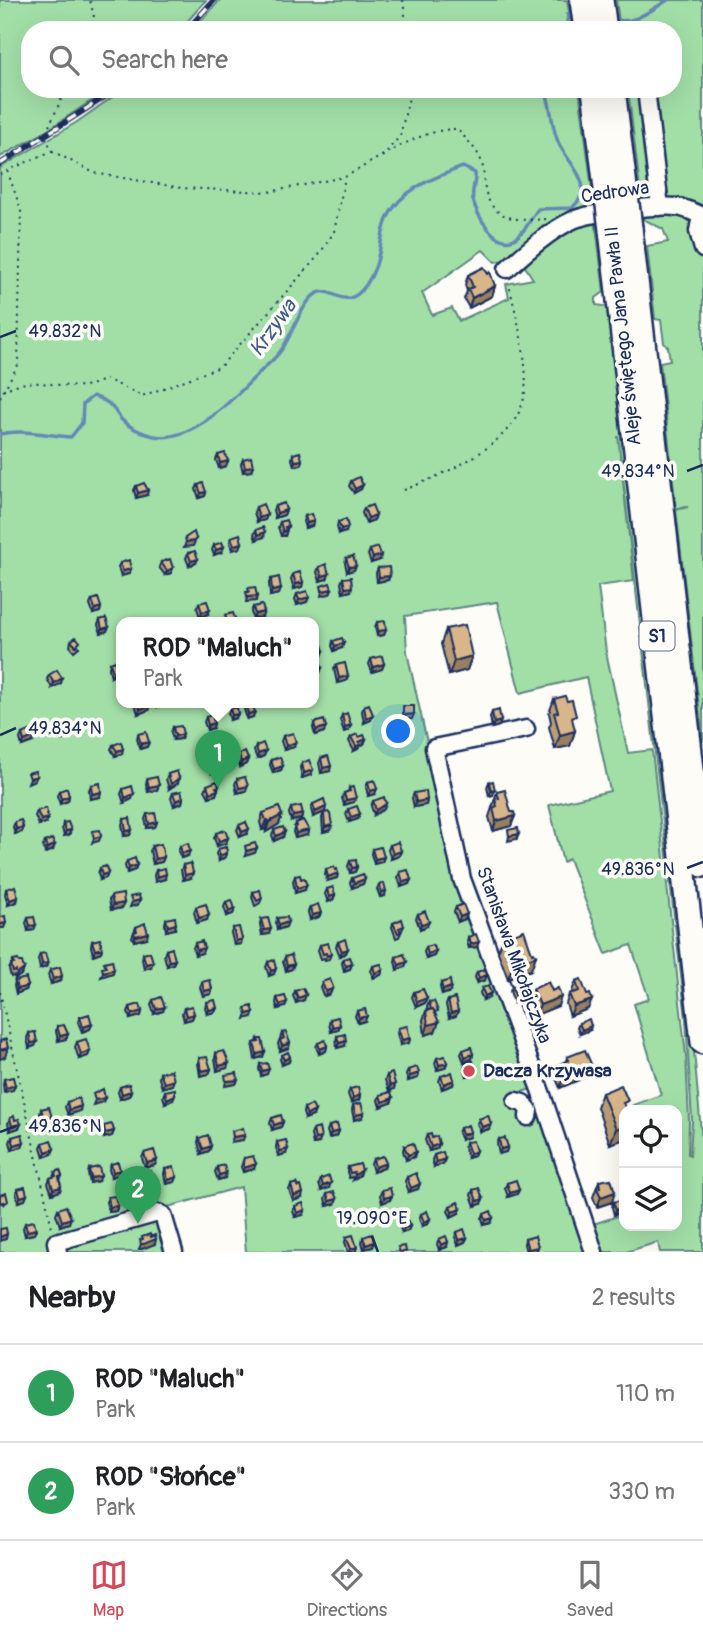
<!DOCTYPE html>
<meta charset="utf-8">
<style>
body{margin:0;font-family:Pangolin,sans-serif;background:#f6f6f6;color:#202124}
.controls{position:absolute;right:21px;bottom:21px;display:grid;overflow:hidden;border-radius:14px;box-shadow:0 7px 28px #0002}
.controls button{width:63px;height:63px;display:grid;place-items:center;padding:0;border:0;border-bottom:2px solid #e0e0e0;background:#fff;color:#202124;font:35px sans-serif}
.you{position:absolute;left:399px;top:732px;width:24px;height:24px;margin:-18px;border:5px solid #fff;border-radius:50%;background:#1a73e8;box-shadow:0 0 0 10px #1a73e833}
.badge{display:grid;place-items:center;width:46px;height:46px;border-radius:50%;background:#d1495b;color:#fff;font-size:23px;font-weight:700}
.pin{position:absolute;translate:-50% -58px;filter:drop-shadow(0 2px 4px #0008)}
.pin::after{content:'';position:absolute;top:37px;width:24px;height:21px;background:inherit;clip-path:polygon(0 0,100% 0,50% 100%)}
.popup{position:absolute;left:116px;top:617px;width:203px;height:91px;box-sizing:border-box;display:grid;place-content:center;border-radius:14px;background:#fff;filter:drop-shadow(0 2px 5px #0005);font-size:23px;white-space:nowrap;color:#757577}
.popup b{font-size:26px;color:#202124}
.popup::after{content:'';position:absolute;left:50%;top:100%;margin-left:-14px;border:14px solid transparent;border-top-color:#fff}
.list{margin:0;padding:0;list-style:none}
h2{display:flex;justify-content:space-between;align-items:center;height:91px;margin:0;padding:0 28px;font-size:30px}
h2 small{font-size:23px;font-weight:400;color:#757577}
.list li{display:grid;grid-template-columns:46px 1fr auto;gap:21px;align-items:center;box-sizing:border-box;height:98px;padding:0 28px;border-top:2px solid #e0e0e0}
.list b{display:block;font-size:26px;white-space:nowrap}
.list p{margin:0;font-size:23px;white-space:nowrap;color:#757577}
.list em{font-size:23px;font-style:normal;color:#757577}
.icon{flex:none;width:38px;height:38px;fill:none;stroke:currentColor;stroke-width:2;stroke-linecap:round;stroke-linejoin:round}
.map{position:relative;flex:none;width:703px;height:1252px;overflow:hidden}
.search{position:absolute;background:#fff;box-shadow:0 7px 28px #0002;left:21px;right:21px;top:21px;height:77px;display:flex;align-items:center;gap:18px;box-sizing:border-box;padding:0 24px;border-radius:28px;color:#757577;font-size:26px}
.sheet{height:287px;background:#fff}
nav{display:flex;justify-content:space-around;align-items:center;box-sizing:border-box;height:98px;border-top:2px solid #e0e0e0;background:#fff;font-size:19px;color:#757577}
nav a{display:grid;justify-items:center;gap:4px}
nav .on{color:#d1495b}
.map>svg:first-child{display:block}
.green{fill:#a2dfa7;stroke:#5e8782;stroke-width:2;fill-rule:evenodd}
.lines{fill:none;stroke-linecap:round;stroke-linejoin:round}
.stream{stroke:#6489b6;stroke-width:3.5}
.minor-casing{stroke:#1b2f5e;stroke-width:21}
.highway-casing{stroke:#1b2f5e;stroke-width:28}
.path{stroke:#1b2f5e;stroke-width:2;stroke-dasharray:2 5;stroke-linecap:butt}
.minor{stroke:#fdfcf7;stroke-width:16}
.highway{stroke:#fdfcf7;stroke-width:23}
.rail-casing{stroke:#1b2f5e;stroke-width:6}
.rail{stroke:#fdfcf7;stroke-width:3.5;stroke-dasharray:10;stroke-linecap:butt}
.highway-bridge-casing{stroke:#1b2f5e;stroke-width:28;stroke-linecap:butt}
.highway-bridge{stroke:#fdfcf7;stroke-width:23}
.wall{fill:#ba9d77;stroke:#1b2f5e;stroke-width:2}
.shaded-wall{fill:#977f61;stroke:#1b2f5e;stroke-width:2}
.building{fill:#d8b68a;stroke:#1b2f5e;stroke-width:2}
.ticks{fill:none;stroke:#1b2f5e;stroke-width:2.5}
.poi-dot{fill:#d1495b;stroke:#fdfcf7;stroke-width:2.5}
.labels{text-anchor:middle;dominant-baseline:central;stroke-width:7;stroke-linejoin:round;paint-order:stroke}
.shield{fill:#fdfcf7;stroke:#5f6c8c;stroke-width:2}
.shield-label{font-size:18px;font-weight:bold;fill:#1b2f5e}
.street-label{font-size:19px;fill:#1b2f5e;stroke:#fdfcf7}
.poi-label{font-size:19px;font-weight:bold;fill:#1b2f5e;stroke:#fdfcf7;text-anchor:start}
.water-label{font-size:21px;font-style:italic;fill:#405c8a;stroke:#fdfcf7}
.ticks-label{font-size:18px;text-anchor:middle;fill:#1b2f5e;stroke:#fdfcf7;stroke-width:7;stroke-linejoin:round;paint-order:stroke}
</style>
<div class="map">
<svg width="703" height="1252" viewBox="0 0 703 1252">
<rect width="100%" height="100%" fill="#fdfcf7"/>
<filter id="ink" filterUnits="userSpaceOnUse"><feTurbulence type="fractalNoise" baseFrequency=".0143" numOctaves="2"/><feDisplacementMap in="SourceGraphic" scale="14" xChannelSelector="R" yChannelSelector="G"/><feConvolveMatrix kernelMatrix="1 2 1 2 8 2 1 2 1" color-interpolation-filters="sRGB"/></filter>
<g filter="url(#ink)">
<path class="green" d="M0 0H206L180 30H30V89H109L40 135 0 157Z
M220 0H567L572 30H193Z
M616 0H703V212L667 202 649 89H673V30H620Z
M124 89H579L595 212 504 260 495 262 483 250 422 293 432 315 452 308 459 321 509 298 506 284 533 279 521 260 555 234 595 218 604 292 596 298V305L610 307 695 1062 703 1155V1252H660L658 1242 626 1252H597L593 1224 624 1214V1226H677V1110H635L633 1105 661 1095 634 1004 649 999 631 945 606 954 569 859 563 862 549 805 610 791 586 677 520 693 497 602 405 616 407 652 431 760 532 1089 514 1094 520 1114 532 1118 535 1115 547 1121 592 1252H246L241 1187 164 1208 176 1252H0V168L77 122ZM618 436 686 1019 692 1121 690 1155 688 1154 689 1121 686 1056 652 750 628 753 606 652 598 586 634 581ZM122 622H314V702H122Z
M628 89H642L657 198 642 206Z
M643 212 692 215 703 261V742L676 510 688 507 676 508 660 362 670 360 668 347 664 343 661 320 655 319 647 246 668 242 663 229 643 219Z"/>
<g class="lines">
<path class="stream" d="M613 19C633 26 651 10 668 0
M526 30H529
M566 30 568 14 576 9
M0 434C24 429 46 435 71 437L82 423 83 404 93 396C98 398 104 400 108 403 113 407 117 414 121 419 128 427 144 434 154 436 193 443 235 397 260 372 267 365 276 358 282 349 293 333 298 312 311 298 331 277 342 318 366 285 381 263 378 248 385 225 395 191 433 178 463 167L475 173C476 182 471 191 473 200 477 215 495 248 514 239 525 233 530 219 538 209L572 208C598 185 569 165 559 144 551 127 552 107 545 89"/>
<g class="minor-casing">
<path id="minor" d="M646 89 660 207
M701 216 698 231 703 249
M507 269C527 251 549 231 573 220 591 212 658 205 677 207 686 208 695 213 703 216
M526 729 434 748 462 879 542 1095 594 1252
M516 1101 523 1103 529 1110 528 1117
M58 1252 56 1242 158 1213 163 1215 174 1252"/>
</g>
<g class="highway-casing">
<path id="highway" d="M582 0 586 30
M601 0 605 30
M630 228 703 865
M611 230 703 1042"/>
</g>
<path class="path" d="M403 0 407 30
M89 30 94 17 90 0
M52 151 94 173 182 188 269 192 344 177
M382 157 400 136 411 89
M0 174 52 151 45 135 66 89
M3 391C30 373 61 391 90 385 95 384 101 381 106 379L142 396 220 367 319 255 334 232 345 177C376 160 422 128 457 129 466 139 476 148 481 160 485 171 483 183 486 193 494 222 523 221 547 219
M0 397 18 365 21 210 7 170
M404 490C444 474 510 447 523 402 532 369 516 317 509 284
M0 992 52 1228"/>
<use href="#minor" class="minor"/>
<use href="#highway" class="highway"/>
<g class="rail-casing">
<path id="rail" d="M187 30 214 0
M0 164 117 89"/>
</g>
<use href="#rail" class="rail"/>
<g class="highway-bridge-casing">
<path id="highway-bridge" d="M594 89 611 230
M613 89 630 228"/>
</g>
<use href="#highway-bridge" class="highway-bridge"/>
</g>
<path class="wall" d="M488 274 495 286 492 296 469 308 464 299 467 291 465 285 468 275Z
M293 454 301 465 294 466 292 459Z
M218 455 228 461 226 466 219 468 216 460Z
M243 459 251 471 243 472 241 464Z
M351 481 361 489 354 493 349 486Z
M198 485 206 492 205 496 199 498 196 489Z
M136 486 147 495 136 498 134 490Z
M275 506 286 510 284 515 275 518 273 510Z
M256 507 267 515 265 520 257 522 254 512Z
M364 508 376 515 374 520 366 523 362 513Z
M305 516 312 526 305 528 303 521Z
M280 522 288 526 285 536H281L278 527Z
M338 522 346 532 339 534 337 527Z
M256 530 264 537 256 540 254 534Z
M231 537 242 543 240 548 232 550 230 542Z
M214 545 222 552 214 555 212 550Z
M370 550 380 560 371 563 368 555Z
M188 553 196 563 189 566 186 558Z
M346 558 354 570 347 572 345 563Z
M161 562 171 573 165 575 159 567Z
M120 563 131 569 129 574 121 576 118 567Z
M319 567 329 574 327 579 320 581 317 572Z
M378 568 388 580 377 582 376 573Z
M293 574 303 582 302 587 294 589 291 579Z
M343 578 351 591 343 593 341 583Z
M271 579 281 589 279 594 270 596 269 583Z
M297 594 309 597 307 602 297 605 295 599Z
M92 600 101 607 100 612 93 614 90 605Z
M199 603 208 614 200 617 197 608Z
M253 607 262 617 253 619 251 612Z
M100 620 107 631 101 633 98 625Z
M377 622 386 630 384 635 377 636 375 627Z
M446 629 472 656 467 670 449 675 441 644Z
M71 641 79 647 74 651 70 646Z
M333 641 342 648 334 651 332 646Z
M371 659 384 664 382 669 372 672 369 664Z
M110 663 119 670 117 674 111 677 109 668Z
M336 665 348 676 346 681 337 683 334 669Z
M49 675 62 678 61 683 52 688 47 679Z
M554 699 573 724 575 731 570 746 555 749 549 727 551 722 549 713Z
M138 702 149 710 138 714 136 707Z
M246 704 253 717 247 719 244 709Z
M364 706 371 720 364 723 362 711Z
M230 709 236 718 230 720 228 713Z
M492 712 499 726 492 728 490 717Z
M342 715 349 730 344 732 340 720Z
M206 717 214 723 213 728 207 730 204 722Z
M314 723 324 732 315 735 313 728Z
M173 727 181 739 173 740 171 732Z
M61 728 66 739 62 740 59 733Z
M22 734 33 742 22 746 20 739Z
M138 734 149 742 147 747 140 749 137 739Z
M283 736 294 747 284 750 281 741Z
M351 737H359L366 739 364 744 360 746 358 749 354 751 349 741Z
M113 745 122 754 115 756 111 749Z
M256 746 266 751 264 756 257 759 254 751Z
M239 754 248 759 246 764 240 767 237 759Z
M321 758 330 771 321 773 319 763Z
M211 760 218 770 212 773 209 764Z
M271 760 281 770 273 773 270 765Z
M302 763 311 775 302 778 300 767Z
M168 774 179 778 178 783 169 789 166 779Z
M147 779 159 785 157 790 148 792 146 784Z
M237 779 246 791 237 793 235 784Z
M368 782 375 794 368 796 366 787Z
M489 782 493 795 489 796 487 787Z
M91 785 100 797 90 799 89 790Z
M207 785 219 786 216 795 209 797 205 790Z
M349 788 354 802 344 805 342 798 344 793 348 792Z
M123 789 132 799 124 803 121 794Z
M59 791 69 796 68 801 60 804 57 796Z
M497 792 511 812 515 816 511 826 493 831 489 817Z
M173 793 183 798 182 803 174 806 171 798Z
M414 793 427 800 426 805 414 807 412 798Z
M373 801 384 809 374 815 371 806Z
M313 804 325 812 313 817 311 809Z
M291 808 301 819 291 821 289 813Z
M348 809 358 819 349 822 346 814Z
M37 811 48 818 46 823 39 825 35 816Z
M263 813 282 815 279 824 266 832 265 829 262 830 260 822Z
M324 813 331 830 323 832 322 818Z
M147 814 157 822 155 827 147 828 145 819Z
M124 819 132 830 130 835 124 836 122 824Z
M15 822 23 827 22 832 15 834 13 827Z
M63 823 71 830 69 835 64 836 62 828Z
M296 823 307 835 295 838 293 832Z
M239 825 247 834 240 837 237 830Z
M274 830 283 837 274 841 272 835Z
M216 833 228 838 226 843 217 846 214 838Z
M45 842 53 850 45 853 43 846Z
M390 845 401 851 399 856 391 859 388 850Z
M152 846 164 857 162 862 153 864 150 851Z
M180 846 188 856 181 858 178 851Z
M218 849 225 857 219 861 216 854Z
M372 849 384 857 382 862 374 864 371 854Z
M127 861 135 870 127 873 125 866Z
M350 861 357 867 355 872 350 873 348 866Z
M183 865 191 878 183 880 181 870Z
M100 868 108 873 106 878 100 880 98 873Z
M326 869 338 873 337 878 327 881 325 874Z
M156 870 165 879 155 882 154 875Z
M400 872 409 884 401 887 398 877Z
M295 876 305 890 295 893 293 881Z
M352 878 365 879 363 884 352 888 350 883Z
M379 885 385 896 380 897 377 889Z
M6 889 18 897 17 902 8 905 5 894Z
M327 889 335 895 333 900 328 902 325 894Z
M253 892 262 898 260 903 255 906 252 897Z
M111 896 124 903 122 908 111 910 109 900Z
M226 902 235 909 233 914 227 916 224 907Z
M196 907 207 920 197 923 194 912Z
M310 907 321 913 319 917 310 920 308 912Z
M456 907 467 914 465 919 458 922 454 912Z
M418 914 427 926 420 929 416 918Z
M28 918 34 930 28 931 26 923Z
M277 918 286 927 277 930 276 923Z
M166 919 175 929 166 931 165 924Z
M261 919 269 934 262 935 260 924Z
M393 923 404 926 399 937 396 938 392 927Z
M136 927 147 938 134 941 132 937Z
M233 928 242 939 241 944 234 945 231 933Z
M468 937 477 947 469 948 467 942Z
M503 938 531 970 508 979 498 952Z
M92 941 102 948 101 952 93 955 91 946Z
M338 942 346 953 340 956 336 946Z
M195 943 202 953 195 955 193 948Z
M320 945 331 954 329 959 325 960V958L321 959 318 950Z
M426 947 436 951 434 956 426 959 424 952Z
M166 950 175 960 173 964 167 966 164 955Z
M40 954 48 963 46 967 40 969 38 959Z
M143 954 151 967 144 969 142 959Z
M285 957 292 969 286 971 283 962Z
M396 957 405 967 397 970 395 961Z
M343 959 352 964 350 969 344 971 342 963Z
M13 961 19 962 24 969 22 974 15 979 14 976 11 977 9 969Z
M268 962 274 974 269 976 266 967Z
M373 966 383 970 381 975 373 978 371 971Z
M50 970 61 981 51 984 48 975Z
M477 972 485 980 477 983 475 977Z
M15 981 26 990 16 994 14 986Z
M576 981 588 1009 570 1016 566 1004 569 994 573 993 572 991Z
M202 982 212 989 211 994 203 996 200 987Z
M322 982 333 987 330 994 325 996 323 995 320 987Z
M441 983 450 992 442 995 440 987Z
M512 987 522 996 520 1001 514 1003 510 991Z
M482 988 489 998 483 1000 480 993Z
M533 989 552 991 558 1006 536 1015 529 998Z
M295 991 304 1000 296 1003 293 996Z
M414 992 427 998 425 1003 416 1007 412 997Z
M277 998 285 1007 278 1009 276 1003Z
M153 1000 163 1011 154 1014 151 1004Z
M448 1000 458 1011 456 1016 449 1018 446 1005Z
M207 1002 217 1008 215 1012 207 1014 205 1007Z
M429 1002 436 1016 435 1032 425 1035 423 1020 426 1011 428 1010 427 1007Z
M130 1007 142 1011 141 1016 130 1019 128 1012Z
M184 1008 194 1014 192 1019 184 1021 182 1013Z
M357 1011 365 1021 358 1023 355 1016Z
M80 1017 92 1024 90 1029 82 1032 78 1022Z
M330 1019 340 1025 338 1030 331 1032 329 1024Z
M579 1023 590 1030 580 1034 577 1028Z
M57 1026 68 1034 66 1039 58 1041 56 1031Z
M398 1028 410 1038 409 1043 400 1045 397 1033Z
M29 1033 35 1046 29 1048 27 1038Z
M282 1033 289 1048 280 1051 278 1044Z
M337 1036 345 1046 337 1048 336 1041Z
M258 1039 263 1057 255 1059 253 1048 254 1043 257 1042Z
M77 1042 90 1051 88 1056 79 1059 75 1047Z
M318 1043 327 1046 326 1051 319 1054 316 1047Z
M463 1050 473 1054 472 1059 464 1062 461 1054Z
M216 1053 227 1068 217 1071 215 1058Z
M282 1055 290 1057 289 1062 282 1065 280 1059Z
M567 1057 588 1076 560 1088 554 1074 558 1065 566 1061Z
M199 1058 211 1069 209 1074 200 1076 198 1063Z
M437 1058 447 1063 445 1068 437 1070 435 1063Z
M466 1063 475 1069 474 1074 467 1076 464 1068Z
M260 1064 267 1074 261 1076 259 1069Z
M408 1070 419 1073 418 1078 408 1081 406 1075Z
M160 1073 172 1085 162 1088 159 1078Z
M387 1075 395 1084 394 1089 389 1091 385 1080Z
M441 1076 454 1080 453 1085 442 1089 439 1081Z
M4 1079 15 1085 13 1090 4 1092 3 1084Z
M120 1087 131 1091 129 1096 120 1099 118 1092Z
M350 1089 360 1095 359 1100 351 1103 348 1094Z
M165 1091 173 1100 165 1103 163 1096Z
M602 1093 626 1108 624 1133 622 1140 610 1144 597 1107Z
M380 1095 393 1098 391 1103 380 1107 378 1100Z
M67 1102 80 1111 68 1115 65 1107Z
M353 1105 362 1118 354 1120 352 1110Z
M304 1108 313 1116 305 1119 303 1113Z
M41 1109 51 1123 43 1125 40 1114Z
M10 1118 15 1120 21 1124 19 1128 10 1131 8 1123Z
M272 1118 283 1122 281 1127 272 1130 270 1123Z
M479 1119 489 1129 480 1132 477 1123Z
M68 1121 77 1129 69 1132 67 1126Z
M104 1126 114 1131 112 1136 104 1138 102 1130Z
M329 1126 339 1131 337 1136 329 1138 327 1131Z
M460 1128 470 1132 469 1137 461 1140 458 1133Z
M313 1130 319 1143 313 1144 311 1135Z
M427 1135 439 1144 437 1149 429 1151 425 1140Z
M12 1137 22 1147 12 1150 10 1142Z
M199 1138 211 1146 209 1151 201 1154 198 1142Z
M499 1139 506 1152 499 1154 497 1144Z
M277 1142 286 1154 278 1156 276 1147Z
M466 1142 474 1156 468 1158 464 1147Z
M43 1143 52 1154 44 1157 41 1147Z
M404 1146 414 1157 406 1160 403 1151Z
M144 1153 157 1160 155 1165 145 1168 142 1158Z
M434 1155 445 1159 443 1164 434 1167 432 1160Z
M244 1158 254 1169 243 1172 241 1167Z
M373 1159 384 1168 373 1172 371 1164Z
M111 1164 120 1170 118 1175 111 1177 109 1169Z
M217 1167 225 1178 218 1180 215 1172Z
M348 1167 360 1175 353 1180 352 1177 349 1178 347 1172Z
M89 1169 99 1181 90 1183 88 1174Z
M165 1169 177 1177 175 1182 166 1184 164 1174Z
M55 1172 62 1176 60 1181 61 1187 60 1191 52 1194 48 1183 50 1178 53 1177Z
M407 1177 418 1189 409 1192 405 1181Z
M321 1179 329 1188 321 1191 319 1184Z
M599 1181 612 1202 597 1207 593 1197Z
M507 1183 519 1190 517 1194 508 1197 505 1188Z
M291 1185 302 1198 293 1201 289 1190Z
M18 1189 27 1195 25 1200 18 1202 16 1193Z
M382 1190 392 1196 390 1200 382 1203 380 1195Z
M473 1190 481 1204 475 1206 471 1195Z
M327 1194 335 1204 327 1206 325 1199Z
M108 1197 118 1206 116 1211 109 1212 106 1202Z
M613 1202 622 1212 614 1215 612 1207Z
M295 1206 303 1215 295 1217 293 1211Z
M450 1206 459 1213 451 1217 448 1211Z
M58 1209 69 1223 60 1226 56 1214Z
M421 1214 430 1219 428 1224 422 1226 419 1219Z
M484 1214 493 1218 491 1223 484 1225 482 1218Z
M25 1223 36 1229 34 1234 25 1236 23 1228Z
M402 1223 410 1226 408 1231 402 1233 400 1228Z
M457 1232 467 1238 465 1242 458 1245 455 1237Z
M346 1237 357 1247 355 1252H348L345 1242Z
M363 1237 374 1242 373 1247 364 1249 362 1242Z
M439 1239 447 1247 439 1250 437 1244Z
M525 1239 538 1247 536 1252H526L524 1244Z"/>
<path class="shaded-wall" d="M495 286 492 296 469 308 472 298Z
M302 460 301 465 294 466 295 461Z
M228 461 226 466 219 468 220 463Z
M253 466 251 471 243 472 245 467Z
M363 485 361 489 354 493 355 489Z
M148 490 147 495 136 498 138 493Z
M206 492 205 496 199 498 201 493Z
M286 510 284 515 275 518 277 513Z
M267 515 265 520 257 522 259 518Z
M376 515 374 520 366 523 368 518Z
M314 521 312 526 305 528 307 523Z
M288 526 285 536H281L285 527Z
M348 527 346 532 339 534 341 529Z
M265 532 264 537 256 540 258 535Z
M196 539 193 546 184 547 186 542Z
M242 543 240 548 232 550 234 545Z
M224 547 222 552 214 555 216 550Z
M381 555 380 560 371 563 373 558Z
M198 559 196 563 189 566 191 561Z
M356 566 354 570 347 572 349 567Z
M173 568 171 573 165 575 167 571Z
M131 569 129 574 121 576 123 571Z
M329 574 327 579 320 581 322 576Z
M390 576 388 580 377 582 379 577Z
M303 582 302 587 294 589 296 584Z
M352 587 351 591 343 593 345 588Z
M281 589 279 594 270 596 272 591Z
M332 589 330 594 321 596 322 591Z
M257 596 256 601 246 602 247 597Z
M309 597 307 602 297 605 299 600Z
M101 607 100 612 93 614 95 609Z
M210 610 208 614 200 617 202 612Z
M264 612 262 617 253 619 255 614Z
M109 627 107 631 101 633 102 629Z
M386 630 384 635 377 636 378 631Z
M344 643 342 648 334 651 335 646Z
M324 651 322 656 314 658V654Z
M472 656 467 670 449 675 454 661Z
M384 664 382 669 372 672 373 667Z
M322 668 320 673 314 675V670Z
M119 670 117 674 111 677 113 672Z
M348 676 346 681 337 683 339 678Z
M62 678 61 683 52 688 54 683Z
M160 702H169L158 707Z
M151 706 149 710 138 714 140 709Z
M255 712 253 717 247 719 248 714Z
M238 714 236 718 230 720 232 715Z
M414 714 412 719 402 720 403 715Z
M373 715 371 720 364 723 366 718Z
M501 721 499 726 492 728 494 723Z
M214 723 213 728 207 730 208 725Z
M351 725 349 730 344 732 345 727Z
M326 727 324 732 315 735 316 730Z
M575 731 570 746 555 749 560 735Z
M68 734 66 739 62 740 64 735Z
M183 734 181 739 173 740 175 736Z
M34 737 33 742 22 746 24 741Z
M366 739 364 744 360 746 358 749 354 751 359 742Z
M149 742 147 747 140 749 141 744Z
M296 742 294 747 284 750 286 746Z
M123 749 122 754 115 756 117 751Z
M266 751 264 756 257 759 258 754Z
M248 759 246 764 240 767 241 762Z
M220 766 218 770 212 773 214 768Z
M283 766 281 770 273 773 274 769Z
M331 766 330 771 321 773 323 768Z
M313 770 311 775 302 778 304 773Z
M37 776 35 780 28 783 30 778Z
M179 778 178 783 169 789 171 784Z
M159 785 157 790 148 792 149 787Z
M219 786 216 795 209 797 210 793Z
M248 786 246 791 237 793 239 788Z
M377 789 375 794 368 796 370 791Z
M495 790 493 795 489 796 491 791Z
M101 792 100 797 90 799 92 794Z
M134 794 132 799 124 803 125 798Z
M69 796 68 801 60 804 61 799Z
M183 798 182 803 174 806 176 801Z
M356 798 354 802 344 805 346 800Z
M427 800 426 805 414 807 416 802Z
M386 804 384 809 374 815 376 810Z
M326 807 325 812 313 817 315 812Z
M303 814 301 819 291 821 293 816Z
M360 814 358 819 349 822 351 817Z
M282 815 279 824 266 832 269 822Z
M515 816 511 826 493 831 496 821Z
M48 818 46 823 39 825 41 820Z
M266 820H268L265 829 262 830Z
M157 822 155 827 147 828 149 824Z
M332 825 331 830 323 832 325 827Z
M23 827 22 832 15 834 16 829Z
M249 829 247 834 240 837 242 832Z
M71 830 69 835 64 836 66 831Z
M132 830 130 835 124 836 126 831Z
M309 830 307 835 295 838 296 833Z
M285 832 283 837 274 841 276 836Z
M519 834 517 839 508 841 509 836Z
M101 836 99 841 92 843 94 838Z
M228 838 226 843 217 846 219 841Z
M55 845 53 850 45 853 47 848Z
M257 848 255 853 245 856 246 851Z
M190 851 188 856 181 858 182 853Z
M401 851 399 856 391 859 393 854Z
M227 852 225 857 219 861 220 856Z
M164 857 162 862 153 864 155 859Z
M384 857 382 862 374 864 375 859Z
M137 865 135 870 127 873 129 868Z
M357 867 355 872 350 873 352 868Z
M108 873 106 878 100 880 102 875Z
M193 873 191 878 183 880 185 875Z
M338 873 337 878 327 881 328 877Z
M166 874 165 879 155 882 157 877Z
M365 879 363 884 352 888 354 883Z
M411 880 409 884 401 887 403 882Z
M307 885 305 890 295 893 297 888Z
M386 891 385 896 380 897 381 892Z
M335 895 333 900 328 902 329 897Z
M18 897 17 902 8 905 10 900Z
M140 900 138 905 130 907 132 902Z
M124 903 122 908 111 910 113 905Z
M235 909 233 914 227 916 229 911Z
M321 913 319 917 310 920 312 915Z
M467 914 465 919 458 922 460 917Z
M209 915 207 920 197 923 199 918Z
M288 922 286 927 277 930 279 925Z
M429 922 427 926 420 929 421 924Z
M6 923 4 928H0V924Z
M176 924 175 929 166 931 168 926Z
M36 925 34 930 28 931 30 926Z
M271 929 269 934 262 935 264 930Z
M148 933 147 938 134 941 135 936Z
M242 939 241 944 234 945 236 941Z
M479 942 477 947 469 948 471 944Z
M102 948 101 952 93 955 95 950Z
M204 948 202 953 195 955 197 950Z
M348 949 346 953 340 956 342 951Z
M436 951 434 956 426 959 428 954Z
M536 956 531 970 508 979 513 964Z
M175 960 173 964 167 966 169 961Z
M153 962 151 967 144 969 146 964Z
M407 962 405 967 397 970 399 965Z
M48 963 46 967 40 969 42 964Z
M294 964 292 969 286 971 287 966Z
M352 964 350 969 344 971 346 966Z
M24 969 22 974 15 979 17 974Z
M114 969 113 973 101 977 103 972Z
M276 969 274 974 269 976 271 971Z
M383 970 381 975 373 978 375 973Z
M487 975 485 980 477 983 479 978Z
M62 976 61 981 51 984 53 979Z
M28 986 26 990 16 994 17 989Z
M451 987 450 992 442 995 443 990Z
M212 989 211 994 203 996 204 991Z
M332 989 330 994 325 996 327 991Z
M491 993 489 998 483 1000 485 996Z
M306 995 304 1000 296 1003 298 998Z
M522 996 520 1001 514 1003 516 998Z
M561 997 558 1006 536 1015 540 1005Z
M427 998 425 1003 416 1007 417 1002Z
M592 1000 588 1009 570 1016 574 1006Z
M287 1002 285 1007 278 1009 280 1005Z
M165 1007 163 1011 154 1014 156 1009Z
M217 1008 215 1012 207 1014 209 1010Z
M142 1011 141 1016 130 1019 132 1014Z
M458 1011 456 1016 449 1018 451 1013Z
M254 1012 252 1017 245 1019 247 1014Z
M194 1014 192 1019 184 1021 186 1016Z
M367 1016 365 1021 358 1023 359 1018Z
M439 1022 435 1032 425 1035 428 1025Z
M92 1024 90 1029 82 1032 83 1027Z
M340 1025 338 1030 331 1032 333 1027Z
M591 1026 590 1030 580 1034 582 1030Z
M68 1034 66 1039 58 1041 60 1036Z
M410 1038 409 1043 400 1045 402 1040Z
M346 1041 345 1046 337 1048 339 1043Z
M37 1042 35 1046 29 1048 31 1043Z
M290 1043 289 1048 280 1051 282 1046Z
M327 1046 326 1051 319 1054 320 1049Z
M8 1048 5 1057 0 1059V1050Z
M90 1051 88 1056 79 1059 81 1054Z
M265 1052 263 1057 255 1059 257 1054Z
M473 1054 472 1059 464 1062 465 1057Z
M290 1057 289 1062 282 1065 284 1060Z
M229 1063 227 1068 217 1071 219 1066Z
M447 1063 445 1068 437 1070 439 1065Z
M592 1066 588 1076 560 1088 563 1078Z
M211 1069 209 1074 200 1076 201 1071Z
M269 1069 267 1074 261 1076 262 1071Z
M475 1069 474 1074 467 1076 469 1071Z
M419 1073 418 1078 408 1081 410 1076Z
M174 1080 172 1085 162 1088 164 1083Z
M238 1080 236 1084 225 1086 226 1081Z
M454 1080 453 1085 442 1089 444 1084Z
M395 1084 394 1089 389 1091 390 1086Z
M15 1085 13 1090 4 1092 6 1088Z
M131 1091 129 1096 120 1099 122 1094Z
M175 1095 173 1100 165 1103 167 1099Z
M360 1095 359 1100 351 1103 353 1098Z
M105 1098 103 1102 93 1105 95 1100Z
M393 1098 391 1103 380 1107 382 1102Z
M81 1106 80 1111 68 1115 69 1110Z
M315 1111 313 1116 305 1119 307 1115Z
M364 1113 362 1118 354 1120 356 1115Z
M52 1118 51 1123 43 1125 45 1120Z
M283 1122 281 1127 272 1130 274 1125Z
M624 1123V1133L622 1140 610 1144 616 1129Z
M21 1124 19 1128 10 1131 12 1126Z
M78 1124 77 1129 69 1132 70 1127Z
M491 1124 489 1129 480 1132 482 1127Z
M114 1131 112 1136 104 1138 105 1133Z
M339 1131 337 1136 329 1138 331 1133Z
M470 1132 469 1137 461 1140 462 1135Z
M245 1135 243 1140 231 1142 233 1137Z
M321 1138 319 1143 313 1144 315 1139Z
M24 1142 22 1147 12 1150 14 1145Z
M439 1144 437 1149 429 1151 431 1147Z
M211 1146 209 1151 201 1154 203 1149Z
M508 1147 506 1152 499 1154 501 1149Z
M54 1149 52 1154 44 1157 46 1152Z
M288 1149 286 1154 278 1156 280 1151Z
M476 1151 474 1156 468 1158 470 1154Z
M416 1152 414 1157 406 1160 408 1155Z
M445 1159 443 1164 434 1167 436 1162Z
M157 1160 155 1165 145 1168 147 1163Z
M386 1163 384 1168 373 1172 375 1167Z
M256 1164 254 1169 243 1172 244 1168Z
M120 1170 118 1175 111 1177 113 1172Z
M362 1170 360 1175 353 1180 355 1175Z
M226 1173 225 1178 218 1180 219 1175Z
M101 1176 99 1181 90 1183 91 1178Z
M177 1177 175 1182 166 1184 168 1180Z
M142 1180H152L151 1185H140Z
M331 1183 329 1188 321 1191 323 1186Z
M420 1184 418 1189 409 1192 411 1188Z
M61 1187 60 1191 52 1194 53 1189Z
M519 1190 517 1194 508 1197 510 1193Z
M615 1192 612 1202 597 1207 601 1197Z
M303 1193 302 1198 293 1201 294 1196Z
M27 1195 25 1200 18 1202 20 1197Z
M392 1196 390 1200 382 1203 384 1198Z
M337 1199 335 1204 327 1206 329 1201Z
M483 1199 481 1204 475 1206 477 1201Z
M118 1206 116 1211 109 1212 110 1207Z
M624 1208 622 1212 614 1215 616 1210Z
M461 1209 459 1213 451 1217 452 1212Z
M305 1210 303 1215 295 1217 297 1213Z
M71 1218 69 1223 60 1226 62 1221Z
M493 1218 491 1223 484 1225 486 1220Z
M430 1219 428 1224 422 1226 424 1222Z
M410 1226 408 1231 402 1233 404 1228Z
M36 1229 34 1234 25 1236 27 1231Z
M7 1234 6 1239 0 1241V1237Z
M467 1238 465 1242 458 1245 459 1240Z
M156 1239 155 1244 142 1249H139L141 1244Z
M374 1242 373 1247 364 1249 366 1245Z
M448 1242 447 1247 439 1250 441 1245Z
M357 1247 355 1252H350L351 1249Z
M538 1247 536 1252H527L528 1249Z"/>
<path class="building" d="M484 267 488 274 490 272 495 286 472 298 468 289 473 287 468 275Z
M300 452 302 460 295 461 293 454Z
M225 453 228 461 220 463 218 455Z
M251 457 253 466 245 467 243 459Z
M359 477 363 485 355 489 351 481Z
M144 483 148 490 138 493 136 486Z
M203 483 206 492 201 493 198 485Z
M284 503 286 510 277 513 275 506Z
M263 504 267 515 259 518 256 507Z
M372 505 376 515 368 518 364 508Z
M311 514 314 521 307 523 305 516Z
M346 519 348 527 341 529 338 522Z
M286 520 288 526 285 527 286 531H283L280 522Z
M263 527 265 532 258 535 256 530Z
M194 532 196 539 194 541 186 542 185 538Z
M240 534 242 543 234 545 231 537Z
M222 542 224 547 216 550 214 545Z
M378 547 381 555 373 558 370 550Z
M195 551 198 559 191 561 188 553Z
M353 556 356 566 349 567 346 558Z
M170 559 173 568 167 571 161 562Z
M129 560 131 569 123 571 120 563Z
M326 564 329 574 322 576 319 567Z
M389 567 390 576 379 577 378 568Z
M300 572 303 582 296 584 293 574Z
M279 577 281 589 272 591 271 579Z
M351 577 352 587 345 588 343 578Z
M330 583 332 589 322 591 321 586Z
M255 587 257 596 247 597 246 592H249L248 588Z
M307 591 309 597 299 600 297 594Z
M98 598 101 607 95 609 92 600Z
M207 601 210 610 202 612 199 603Z
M262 605 264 612 255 614 253 607Z
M233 613 236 621 227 622 225 615Z
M106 618 109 627 102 629 100 620Z
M385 621 386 630 378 631 377 622Z
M465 625 472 656 454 661 446 629Z
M76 637 80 642 76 646 71 641Z
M342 638 344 643 335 646 333 641Z
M322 645 324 651 314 654V647Z
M382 656 384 664 373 667 371 659Z
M115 661 119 670 113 672 110 663Z
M320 661 322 668 314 670V663Z
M345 663 348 676 339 678 336 665Z
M57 670 62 678 54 683 49 675Z
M565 696 567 701 572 700 576 716 572 718 575 731 560 735 554 713 558 712 554 699Z
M138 702H150L151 706 140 709Z
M252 702 255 712 248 714 246 704Z
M369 704 373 715 366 718 364 706Z
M403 706H414V714L403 715Z
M237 707 238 714 232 715 230 709Z
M499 710 501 721 494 723 492 712Z
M347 713 351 725 345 727 342 715Z
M212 715 214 723 208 725 206 717Z
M324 720 326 727 316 730 314 723Z
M65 726 68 734 64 735 61 728Z
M181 726 183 734 175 736 173 727Z
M32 730 34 737 24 741 22 734Z
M146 732 149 742 141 744 138 734Z
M293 733 296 742 286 746 283 736Z
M357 734 359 737 364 735 366 739 359 742 360 745 356 746 351 737Z
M121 742 123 749 117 751 113 745Z
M263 743 266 751 258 754 256 746Z
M245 752 248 759 241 762 239 754Z
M328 756 331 766 323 768 321 758Z
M217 757 220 766 214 768 211 760Z
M280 757 283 766 274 769 271 760Z
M309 760 313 770 304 773 302 763Z
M35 771 37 776 30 778 28 773Z
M177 771 179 778 171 784 168 774Z
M157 777 159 785 149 787 147 779Z
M245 777 248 786 239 788 237 779Z
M374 780 377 789 370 791 368 782Z
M217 781 219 786 216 787 218 790 210 793 207 785Z
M493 781 495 790 491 791 489 782Z
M100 783 101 792 92 794 91 785Z
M132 786 134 794 125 798 123 789Z
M353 787 356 798 346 800 344 793 350 791 349 788Z
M67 788 69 796 61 799 59 791Z
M505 790 511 812H514L515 816 496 821 493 808 497 806 495 799 499 798 497 792Z
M181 791 183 798 176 801 173 793Z
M426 791 427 800 416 802 414 793Z
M384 797 386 804 376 810 373 801Z
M324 799 326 807 315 812 313 804Z
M301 806 303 814 293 816 291 808Z
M357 806 360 814 351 817 348 809Z
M279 807 282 815 269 822 268 820H266L263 813Z
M46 808 48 818 41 820 37 811Z
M328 812 330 814 332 825 325 827 324 813Z
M155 813 157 822 149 824 147 814Z
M130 818 132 830 126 831 124 819Z
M21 820 23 827 16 829 15 822Z
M303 820 309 830 296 833 294 827 297 826 296 823Z
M68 822 71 830 66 831 63 823Z
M246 822 249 829 242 832 239 825Z
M283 827 285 832 276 836 274 830Z
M518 828 519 834 509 836 508 830Z
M100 830 101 836 94 838 92 831Z
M225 830 228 838 219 841 216 833Z
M52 839 55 845 47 848 45 842Z
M398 842 401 851 393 854 390 845Z
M188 843 190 851 182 853 180 846Z
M255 843 257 848 246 851 245 846Z
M161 844 164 857 155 859 152 846Z
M226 847 227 852 220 856 218 849Z
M381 847 384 857 375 859 372 849Z
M135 858 137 865 129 868 127 861Z
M356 860 357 867 352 868 350 861Z
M191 863 193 873 185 875 183 865Z
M106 866 108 873 102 875 100 868Z
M334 867 335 870 337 869 338 873 328 877 326 869Z
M165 868 166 874 157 877 156 870Z
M408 870 411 880 403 882 400 872Z
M363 874 365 879 354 883 352 878Z
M300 875 301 879 304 878 307 885 297 888 295 876Z
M384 883 386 891 381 892 379 885Z
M15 886 18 897 10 900 6 889Z
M333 887 335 895 329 897 327 889Z
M260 890 262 898 257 901 253 892Z
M123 894 124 903 113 905 111 896Z
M139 895 140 900 132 902 130 897Z
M232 900 235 909 229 911 226 902Z
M206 904 209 915 199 918 196 907Z
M318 904 321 913 312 915 310 907Z
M463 904 467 914 460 917 456 907Z
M425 911 429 922 421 924 418 914Z
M5 916 6 923 0 924V917Z
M34 917 36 925 30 926 28 918Z
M175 917 176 924 168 926 166 919Z
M287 917 288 922 279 925 277 918Z
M268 918 271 929 264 930 261 919Z
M402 919 404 926 399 928 401 932 398 933 393 923Z
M145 923 148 933 135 936 134 932 137 931 136 927Z
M239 927 242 939 236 941 233 928Z
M524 930 532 953 534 952 536 956 513 964 503 938Z
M476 934 479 942 471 944 468 937Z
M100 939 102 948 95 950 92 941Z
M345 939 348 949 342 951 338 942Z
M202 941 204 948 197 950 195 943Z
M328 943 331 954 327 956 326 953 323 954 320 945Z
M432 945 436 951 428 954 426 947Z
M172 948 175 960 169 961 166 950Z
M150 952 153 962 146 964 143 954Z
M45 953 48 963 42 964 40 954Z
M404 954 407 962 399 965 396 957Z
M291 955 294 964 287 966 285 957Z
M349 957 352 964 346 966 343 959Z
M18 960 19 962H22L24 969 17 974 16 971 13 972 11 964H14L13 961Z
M112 960 114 969 103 972 102 968 106 967 104 962Z
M274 960 276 969 271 971 268 962Z
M381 964 383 970 375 973 373 966Z
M60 967 62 976 53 979 50 970Z
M485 969 487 975 479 978 477 972Z
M26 978 28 986 17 989 15 981Z
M330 979 333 987 332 989 327 991 325 990 322 982Z
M581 979 587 995 590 994 592 1000 574 1006 569 994 579 991 576 981Z
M210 980 212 989 204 991 202 982Z
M450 980 451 987 443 990 441 983Z
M548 982 552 991 558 988 561 997 540 1005 533 989Z
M518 984 522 996 516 998 512 987Z
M488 986 491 993 485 996 482 988Z
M303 988 306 995 298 998 295 991Z
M423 989 427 998 417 1002 414 992Z
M285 996 287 1002 280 1005 277 998Z
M161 997 165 1007 156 1009 153 1000Z
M455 998 458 1011 451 1013 448 1000Z
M215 1000 217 1008 209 1010 207 1002Z
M434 1001 438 1011 435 1012 433 1009H431L429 1002Z
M140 1004 142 1011 132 1014 130 1007Z
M192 1006 194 1014 186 1016 184 1008Z
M252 1006 254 1012 247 1014 245 1008Z
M365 1009 367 1016 359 1018 357 1011Z
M433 1009 439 1022 428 1025 426 1011Z
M89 1014 92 1024 83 1027 80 1017Z
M338 1017 340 1025 333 1027 330 1019Z
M589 1019 591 1026 582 1030 579 1023Z
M64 1025 68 1034 60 1036 57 1026Z
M407 1026 410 1038 402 1040 398 1028Z
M35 1032 37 1042 31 1043 29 1033Z
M286 1032 290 1043 282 1046 280 1040 284 1038 282 1033Z
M345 1034 346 1041 339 1043 337 1036Z
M6 1039 8 1048 0 1050V1041Z
M86 1039 90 1051 81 1054 77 1042Z
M258 1039H262L265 1052 257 1054 254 1043 259 1042Z
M325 1040 327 1046 320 1049 318 1043Z
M471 1047 473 1054 465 1057 463 1050Z
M585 1050 592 1066 563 1078 558 1065 569 1060 567 1057Z
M224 1051 229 1063 219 1066 216 1053Z
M288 1052 290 1057 284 1060 282 1055Z
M445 1056 447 1063 439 1065 437 1058Z
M207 1057 211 1069 201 1071 199 1058Z
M473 1061 475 1069 469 1071 466 1063Z
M267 1063 269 1069 262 1071 260 1064Z
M417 1067 419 1073 410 1076 408 1070Z
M171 1070 174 1080 164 1083 160 1073Z
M452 1072 454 1080 444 1084 441 1076Z
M237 1073 238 1080 226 1081 225 1075Z
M392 1073 395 1084 390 1086 387 1075Z
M13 1077 15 1085 6 1088 4 1079Z
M129 1084 131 1091 122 1094 120 1087Z
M621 1085 628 1101 623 1103 627 1110H624V1126L616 1129 602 1093Z
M358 1087 360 1095 353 1098 350 1089Z
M103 1089 105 1098 95 1100 93 1094Z
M175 1089V1095L167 1099 165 1091Z
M391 1092 393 1098 382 1102 380 1095Z
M79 1098 81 1106 69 1110 67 1102Z
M361 1103 364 1113 356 1115 353 1105Z
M312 1105 315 1111 307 1115 304 1108Z
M49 1107 52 1118 45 1120 41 1109Z
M281 1115 283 1122 274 1125 272 1118Z
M488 1115 491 1124 482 1127 479 1119Z
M14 1116 15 1120 19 1119 21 1124 12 1126 10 1118Z
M76 1118 78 1124 70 1127 68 1121Z
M112 1124 114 1131 105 1133 104 1126Z
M337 1124 339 1131 331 1133 329 1126Z
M468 1125 470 1132 462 1135 460 1128Z
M243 1128 245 1135 233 1137 232 1131Z
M319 1128 321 1138 315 1139 313 1130Z
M22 1134 24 1142 14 1145 12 1137Z
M431 1134 432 1138 437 1136 439 1144 431 1147 427 1135Z
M208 1135 211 1146 203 1149 199 1138Z
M505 1138 508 1147 501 1149 499 1139Z
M51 1140 54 1149 46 1152 43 1143Z
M286 1140 288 1149 280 1151 277 1142Z
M473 1141 476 1151 470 1154 466 1142Z
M413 1143 416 1152 408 1155 404 1146Z
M154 1150 157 1160 147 1163 144 1153Z
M443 1152 445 1159 436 1162 434 1155Z
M253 1156 256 1164 244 1168 243 1162 244 1158Z
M383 1156 386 1163 375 1167 373 1159Z
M118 1162 120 1170 113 1172 111 1164Z
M360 1164 362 1170 355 1175 354 1172 350 1173 348 1167Z
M224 1165 226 1173 219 1175 217 1167Z
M99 1167 101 1176 91 1178 89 1169Z
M174 1167 177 1177 168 1180 165 1169Z
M60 1170 62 1176 59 1177 61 1187 53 1189 50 1178 56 1176 55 1172Z
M150 1171 152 1180H142L141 1174Z
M416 1173 420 1184 411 1188 407 1177Z
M329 1176 331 1183 323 1186 321 1179Z
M611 1179 615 1192 601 1197 597 1188 600 1187 599 1181Z
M516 1180 519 1190 510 1193 507 1183Z
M297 1183 298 1187 301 1186 303 1193 294 1196 291 1185Z
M25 1187 27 1195 20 1197 18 1189Z
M390 1188 392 1196 384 1198 382 1190Z
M479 1188 483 1199 477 1201 473 1190Z
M334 1192 337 1199 329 1201 327 1194Z
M6 1193 8 1201 4 1204V1202L0 1203V1195Z
M115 1196 118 1206 110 1207 108 1197Z
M621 1200 624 1208 616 1210 613 1202Z
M458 1202 461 1209 452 1212 450 1206Z
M303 1203 305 1210 297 1213 295 1206Z
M66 1206 71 1218 62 1221 58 1209Z
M427 1211 430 1219 424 1222 421 1214Z
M491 1211 493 1218 486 1220 484 1214Z
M34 1221 36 1229 27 1231 25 1223Z
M408 1221 410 1226 404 1228 402 1223Z
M6 1228 7 1234 0 1237V1229Z
M464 1229 467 1238 459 1240 457 1232Z
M150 1234 151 1237 155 1235 156 1239 144 1244H141L140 1240 143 1239 142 1237Z
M372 1234 374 1242 366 1245 363 1237Z
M353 1235 357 1247 351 1249 346 1237Z
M446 1236 448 1242 441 1245 439 1239Z
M535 1236 538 1247 528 1249 525 1239Z
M405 1246 406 1252H400L398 1247Z"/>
</g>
<path class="ticks" d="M0 337 16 331M687 471 703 465M0 735 16 728M687 868 703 862M0 1132 16 1126M372 1236 378 1252"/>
<circle class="poi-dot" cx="469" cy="1071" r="7"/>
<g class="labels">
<rect class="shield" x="639.5" y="621.5" width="35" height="29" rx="5"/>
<g class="shield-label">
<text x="657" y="636">S1</text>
</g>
<g class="street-label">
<text transform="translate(615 192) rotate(-8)">Cedrowa</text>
<text transform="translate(623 336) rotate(-96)">Aleje świętego Jana Pawła II</text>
<text transform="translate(514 955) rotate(70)">Stanisława Mikołajczyka</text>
</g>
<g class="poi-label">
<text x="483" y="1071">Dacza Krzywasa</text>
</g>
<g class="water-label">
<text transform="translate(273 328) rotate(-54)">Krzywa</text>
</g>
</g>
<g class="ticks-label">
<text x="65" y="337">49.832°N</text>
<text x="638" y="477">49.834°N</text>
<text x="65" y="734">49.834°N</text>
<text x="638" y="875">49.836°N</text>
<text x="65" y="1132">49.836°N</text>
<text x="372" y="1224">19.090°E</text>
</g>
</svg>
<div class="controls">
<button><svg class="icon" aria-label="locate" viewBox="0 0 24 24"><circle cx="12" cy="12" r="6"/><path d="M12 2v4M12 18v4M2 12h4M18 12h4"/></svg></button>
<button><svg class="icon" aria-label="layers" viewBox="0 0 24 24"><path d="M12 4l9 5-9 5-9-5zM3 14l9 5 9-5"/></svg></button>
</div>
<div class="you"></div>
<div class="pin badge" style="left:218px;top:788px;background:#2e9e5b">1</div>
<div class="popup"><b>ROD &quot;Maluch&quot;</b>Park</div>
<div class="pin badge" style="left:138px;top:1224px;background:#2e9e5b">2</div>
<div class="search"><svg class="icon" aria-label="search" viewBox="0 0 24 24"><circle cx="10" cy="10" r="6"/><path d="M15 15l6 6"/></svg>Search here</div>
</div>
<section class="sheet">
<h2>Nearby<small>2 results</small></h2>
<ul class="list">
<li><span class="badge" style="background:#2e9e5b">1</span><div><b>ROD &quot;Maluch&quot;</b><p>Park</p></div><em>110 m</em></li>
<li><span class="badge" style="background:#2e9e5b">2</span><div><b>ROD &quot;Słońce&quot;</b><p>Park</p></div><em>330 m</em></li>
</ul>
</section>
<nav>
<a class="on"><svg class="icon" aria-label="map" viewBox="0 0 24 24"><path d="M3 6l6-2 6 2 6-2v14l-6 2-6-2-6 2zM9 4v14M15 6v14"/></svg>Map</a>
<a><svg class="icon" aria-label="directions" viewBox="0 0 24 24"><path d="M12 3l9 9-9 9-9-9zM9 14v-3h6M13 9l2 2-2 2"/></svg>Directions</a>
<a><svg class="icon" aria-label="saved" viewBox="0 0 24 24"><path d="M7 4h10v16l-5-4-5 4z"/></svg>Saved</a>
</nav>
